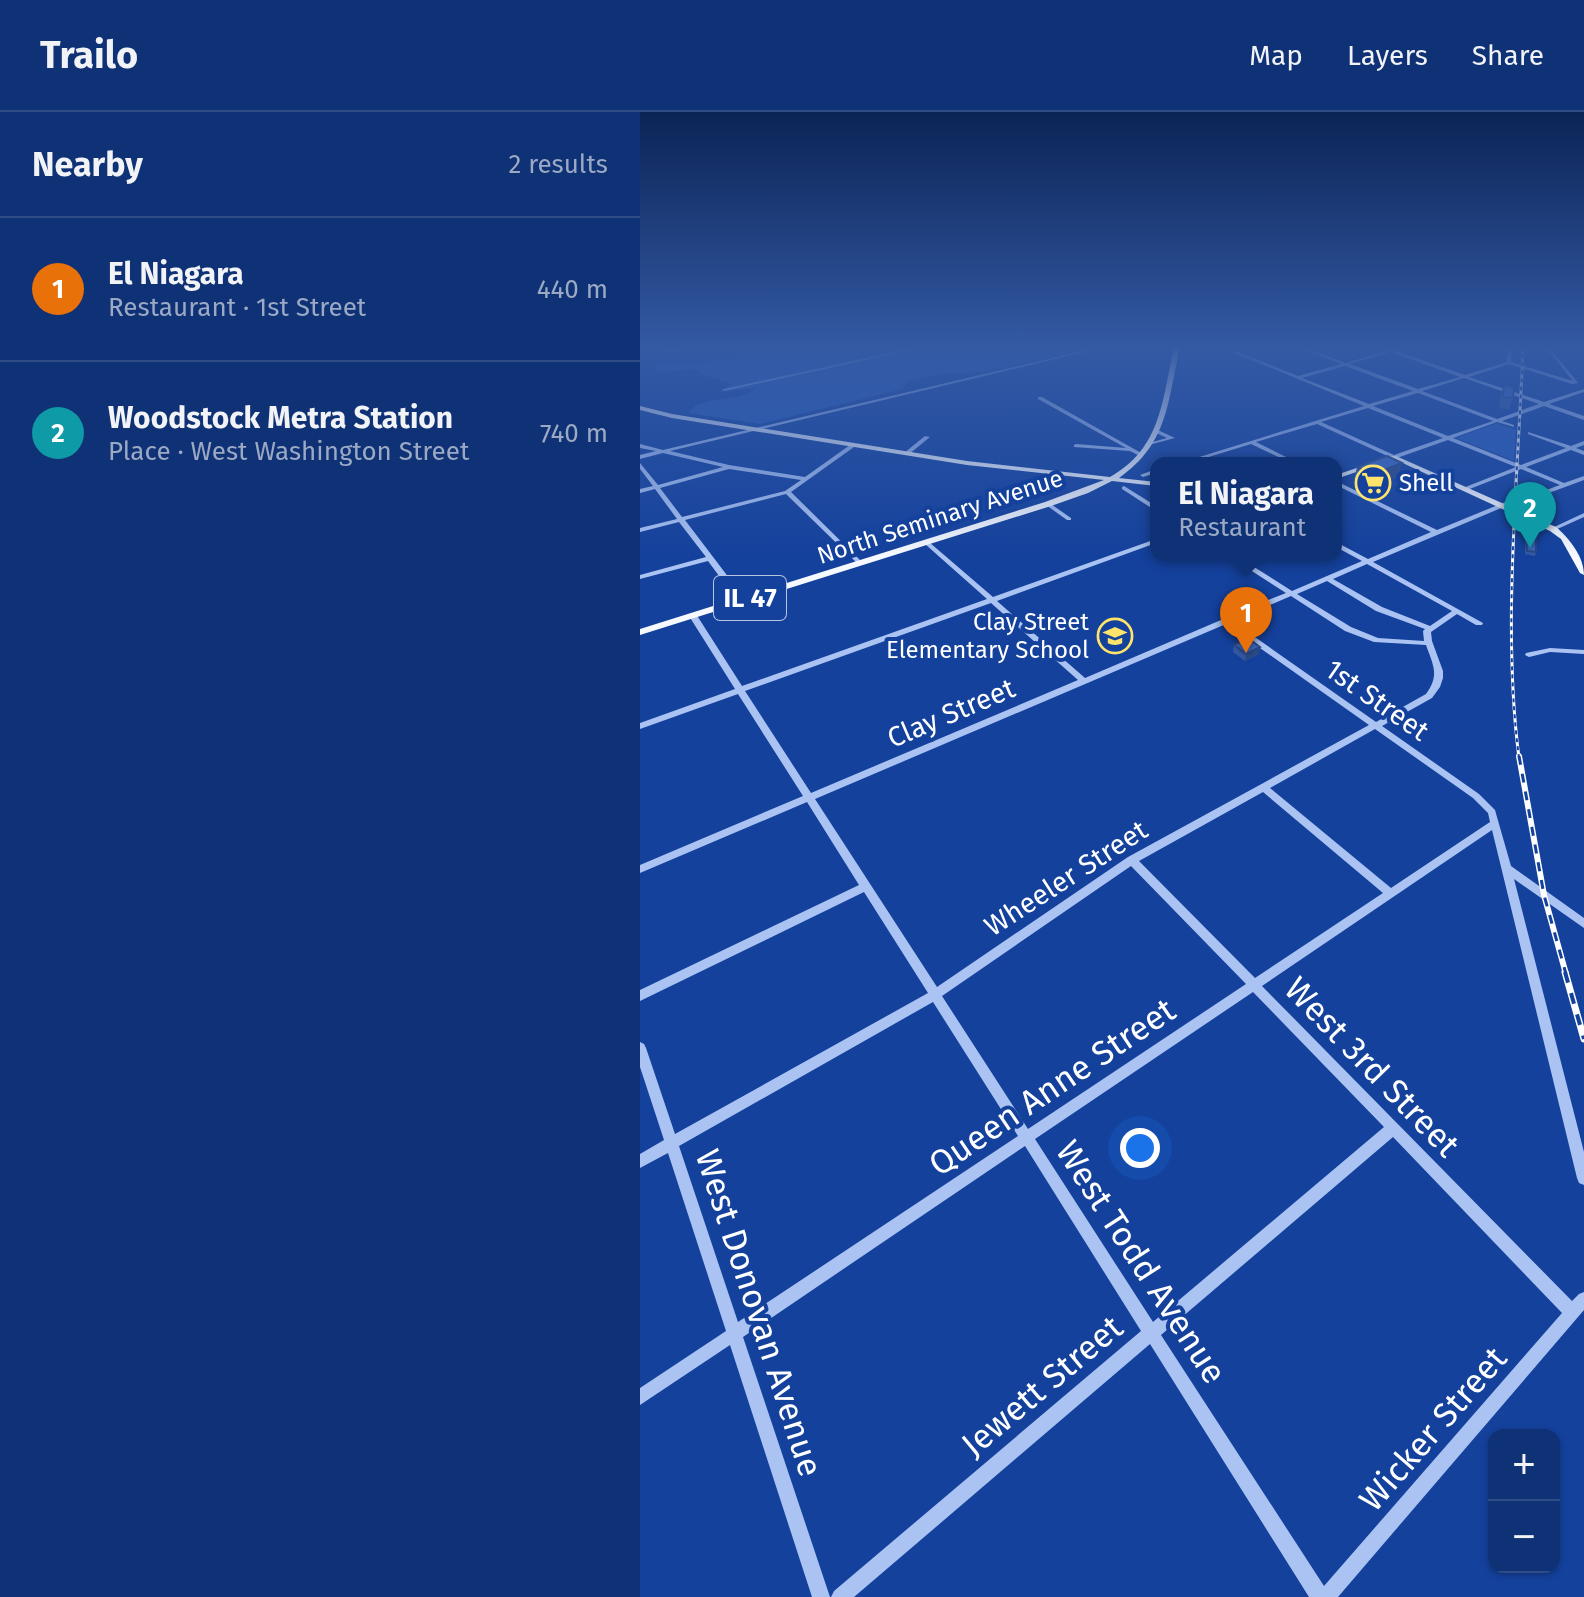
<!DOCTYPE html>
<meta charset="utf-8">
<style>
body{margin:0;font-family:"Fira Sans",sans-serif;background:#18397a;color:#f1f3f6}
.controls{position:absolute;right:24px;bottom:24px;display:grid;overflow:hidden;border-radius:16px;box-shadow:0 2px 6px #0004}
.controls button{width:72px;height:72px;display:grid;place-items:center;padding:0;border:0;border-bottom:2px solid #2f4c87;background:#0f3175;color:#f1f3f6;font:40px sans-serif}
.you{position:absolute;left:500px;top:1036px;width:28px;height:28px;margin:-20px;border:6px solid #fff;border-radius:50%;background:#1a73e8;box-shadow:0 0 0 12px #1a73e833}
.badge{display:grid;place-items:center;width:52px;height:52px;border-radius:50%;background:#ffe46c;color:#fff;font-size:26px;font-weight:700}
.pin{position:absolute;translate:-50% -66px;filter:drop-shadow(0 2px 4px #0008)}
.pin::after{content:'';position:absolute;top:42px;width:28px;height:24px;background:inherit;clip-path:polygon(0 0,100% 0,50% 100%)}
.popup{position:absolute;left:510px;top:345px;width:192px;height:104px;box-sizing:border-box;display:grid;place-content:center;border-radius:16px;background:#0f3175;filter:drop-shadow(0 2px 6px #0005);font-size:26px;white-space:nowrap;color:#9ba9c5}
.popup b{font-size:30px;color:#f1f3f6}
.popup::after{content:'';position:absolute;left:50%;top:100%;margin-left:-16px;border:16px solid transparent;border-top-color:#0f3175}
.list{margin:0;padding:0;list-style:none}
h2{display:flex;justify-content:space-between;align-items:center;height:104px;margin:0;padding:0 32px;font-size:34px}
h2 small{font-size:26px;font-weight:400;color:#9ba9c5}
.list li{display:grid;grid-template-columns:52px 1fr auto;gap:24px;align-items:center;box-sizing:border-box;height:144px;padding:0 32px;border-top:2px solid #2f4c87}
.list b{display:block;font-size:30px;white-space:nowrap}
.list p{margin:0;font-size:26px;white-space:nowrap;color:#9ba9c5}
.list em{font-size:26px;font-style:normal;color:#9ba9c5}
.map{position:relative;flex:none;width:944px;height:1485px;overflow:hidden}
header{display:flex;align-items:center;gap:48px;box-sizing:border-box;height:112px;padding:0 40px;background:#0f3175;border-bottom:2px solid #2f4c87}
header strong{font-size:38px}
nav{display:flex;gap:44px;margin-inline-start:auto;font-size:28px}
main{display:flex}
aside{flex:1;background:#0f3175}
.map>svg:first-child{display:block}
.green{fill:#275aba}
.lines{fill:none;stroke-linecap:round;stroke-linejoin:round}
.stream{stroke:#9cbcf6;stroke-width:2}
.minor{fill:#aac3f3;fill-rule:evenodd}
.major{fill:#f6f9ff;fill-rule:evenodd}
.rail-far2-casing{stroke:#fff;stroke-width:3}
.rail-far1-casing{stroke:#fff;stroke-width:6}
.rail-casing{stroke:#fff;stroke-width:7}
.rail-far2{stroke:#14419c;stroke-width:2;stroke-dasharray:4;stroke-linecap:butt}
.rail-far1{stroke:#14419c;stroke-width:3;stroke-dasharray:9;stroke-linecap:butt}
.rail{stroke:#14419c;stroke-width:4;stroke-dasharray:11;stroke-linecap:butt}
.wall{fill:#345ba7}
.shaded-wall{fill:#2b4a88}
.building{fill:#3d6ac2;stroke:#2b4a88;stroke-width:2}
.labels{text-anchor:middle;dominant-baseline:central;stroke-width:8;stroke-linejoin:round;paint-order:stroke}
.far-poi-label{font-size:24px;fill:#fff;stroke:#14419c;text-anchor:start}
.far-street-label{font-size:24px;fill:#fff;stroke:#14419c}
.shield{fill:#14419c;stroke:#b8c6e1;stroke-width:2}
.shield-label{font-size:26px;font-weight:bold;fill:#fff}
.street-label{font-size:28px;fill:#fff;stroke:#14419c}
.near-street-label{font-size:34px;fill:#fff;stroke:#14419c}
</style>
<header>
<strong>Trailo</strong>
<nav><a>Map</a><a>Layers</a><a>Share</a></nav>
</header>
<main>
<aside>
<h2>Nearby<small>2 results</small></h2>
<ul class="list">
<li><span class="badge" style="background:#e8710a">1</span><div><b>El Niagara</b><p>Restaurant · 1st Street</p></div><em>440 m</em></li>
<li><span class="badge" style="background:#0f9aa8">2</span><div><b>Woodstock Metra Station</b><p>Place · West Washington Street</p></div><em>740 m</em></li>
</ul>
</aside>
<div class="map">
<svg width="944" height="1485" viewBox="0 0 944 1485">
<rect width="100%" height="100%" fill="#14419c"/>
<path class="green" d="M143 236H449L342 260 299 262 268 269 263 277 120 312 48 301C65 280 98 293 116 276L78 280 92 272 61 262 56 257 16 260 15 253 67 250Z
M857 311 876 318 874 349 816 326Z"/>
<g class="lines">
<path class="stream" d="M84 278 277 236"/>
<path class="minor" d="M2 236 33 238 64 236 33 240Z
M454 236H462L30 339 89 353 165 365 210 333H214V335L151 380 224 452 219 453 146 382 45 408 105 487V491H99L68 449 0 467V463L66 445 39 410 0 420V416L37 407 15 377 0 381V377L13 374 0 357V351L18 373 83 355 23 341 0 347V343L16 339 0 336V332L23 338ZM89 357 161 368 145 379 42 405 20 376Z
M582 236H588L658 264 701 252 660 236H666L706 251 746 239 740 236H747L825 263 867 250 868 236H872L871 250 933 269 906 236H910L938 271 932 272 869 252 829 265 904 290 944 277V280L909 292 944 304V308L904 294 862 309 874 313V315L857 310 813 326 881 353 926 336 888 322V320L931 334 944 329V333L936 336 944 339V343L931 338 886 355 924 371 944 364V368L890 388 873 391 733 450 843 511 842 513H836L817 502 791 520 792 529 803 559V566L800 575 792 586 742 614 839 682 855 698 871 754 944 806V816L874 767 944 1040V1073L939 1071 937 1066 852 718 622 874 932 1189 939 1182 944 1180V1198L698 1485H669L510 1232 214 1485H191L194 1479 501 1219 385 1034 103 1225 190 1485H172L90 1233 0 1293V1276L86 1219 28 1041 0 1056V1042L24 1028 0 955V930L4 932 6 936 35 1022 288 881 224 780 0 889V878L219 773 167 690 0 761V753L163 684 98 582 0 617V611L95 577 49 504 50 502H56L102 574 347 487 285 432V430H289L353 485 516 427V431L357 489 445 566 581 508 582 506 646 481 587 443H595L652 479 722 449 696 435V430L728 447 791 420 696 373V369L797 418 870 388 887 385 920 373 881 357 827 378H823V376L876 355 808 328 754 347 677 312 616 330 658 351H651L611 332 549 351H540L724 294ZM751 240 820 265 778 277 710 252ZM705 254 773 279 729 292 662 266ZM824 266 899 292 857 307 782 279ZM778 281 853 309 808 324 733 294ZM728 296 803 326 754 343 681 310ZM727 452 812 499 790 514 742 495 693 467ZM687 469 736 499 785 517 783 519 784 529 738 526 711 515 657 482ZM651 484 705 519 734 530 786 533C793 553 800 563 786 582L736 610 592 509ZM351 491 438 568 171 681 105 579ZM586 512 729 613 488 745 297 875 175 687ZM735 617 833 686 848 701 850 710 751 776 630 676ZM623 680 743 781 615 866 499 749ZM491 754 606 872 388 1017 302 884ZM613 880 744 1015 513 1210 395 1027ZM293 890 378 1024 98 1210 39 1034ZM753 1025 922 1201 684 1474 521 1223Z
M398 285H402L503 342 498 343 490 339 434 335V333L436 332 486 336 398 287Z
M514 318H518L535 326 505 334V332L527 326 514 320Z
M285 324 290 325 268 343H264V341Z
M516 357V361L503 365 500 363Z
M484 374 516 394V399L482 377V375Z
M408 390 431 406V408H427L406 393 405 392Z
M944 401V405L915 418 910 417Z
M910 536 944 538V542L910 540 889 545 885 543 886 541Z"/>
<path class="major" d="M534 236H540C527 290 529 331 479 366L516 370V374L472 369 448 381 411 394 0 523V517L405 390 464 368 327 353 32 306 0 298V294L32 302 327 349 470 365C522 336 522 287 534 236Z
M752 344H756L916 415C930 427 944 445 944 463L940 461 921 427 910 419 754 347 696 367V363Z"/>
<g class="rail-far2-casing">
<path id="rail-far2" d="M879 646C862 515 878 368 883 236"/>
</g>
<g class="rail-far1-casing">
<path id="rail-far1" d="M879 644 904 783 926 862"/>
</g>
<g class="rail-casing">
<path id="rail" d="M925 860 944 927"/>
</g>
<use href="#rail-far2" class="rail-far2"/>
<use href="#rail-far1" class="rail-far1"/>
<use href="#rail" class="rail"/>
</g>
<path class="wall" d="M864 274 873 286 869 298 859 296 860 285Z
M717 355 759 364 730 375 714 367Z
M886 424 896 440 895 444 885 442V428Z
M594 533 619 542 605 549 593 540Z"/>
<path class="shaded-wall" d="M762 351 759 364 730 375 733 362Z
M620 535 619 542 605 549 606 542Z"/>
<path class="building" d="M864 274 874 275 873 286 863 285Z
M747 344 762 351 733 362 717 355Z
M886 424 896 426V440L887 439Z
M608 526 620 535 606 542 594 533Z"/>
<linearGradient id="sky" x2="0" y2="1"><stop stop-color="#0b2456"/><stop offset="0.53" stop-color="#345aa4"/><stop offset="1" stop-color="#345aa4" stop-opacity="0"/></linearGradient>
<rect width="944" height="444" fill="url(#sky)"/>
<defs>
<g id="supermarket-ring" transform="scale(1.8)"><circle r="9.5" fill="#14419c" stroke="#ffe46c" stroke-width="1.5"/><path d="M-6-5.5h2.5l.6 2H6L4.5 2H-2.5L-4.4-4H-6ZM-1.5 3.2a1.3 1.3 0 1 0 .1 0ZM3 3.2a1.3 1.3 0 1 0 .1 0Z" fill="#ffe46c"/></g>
<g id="school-ring" transform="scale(1.8)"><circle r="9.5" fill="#14419c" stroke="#ffe46c" stroke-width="1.5"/><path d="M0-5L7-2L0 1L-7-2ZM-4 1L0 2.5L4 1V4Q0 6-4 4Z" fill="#ffe46c"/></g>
</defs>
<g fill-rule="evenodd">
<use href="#supermarket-ring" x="733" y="371"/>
<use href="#school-ring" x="475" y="524"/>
</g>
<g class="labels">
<g class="far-poi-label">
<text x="759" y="371">Shell</text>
<text x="449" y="510" text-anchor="end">Clay Street<tspan x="449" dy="28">Elementary School</tspan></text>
</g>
<g class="far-street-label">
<text transform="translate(300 405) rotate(-18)">North Seminary Avenue</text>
</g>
<rect class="shield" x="74" y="464" width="72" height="44" rx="6"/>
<g class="shield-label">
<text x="110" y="486">IL 47</text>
</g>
<g class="street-label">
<text transform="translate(737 588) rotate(35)">1st Street</text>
<text transform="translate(311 601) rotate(-23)">Clay Street</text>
<text transform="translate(426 766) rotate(-33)">Wheeler Street</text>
</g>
<g class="near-street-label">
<text transform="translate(732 955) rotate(46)">West 3rd Street</text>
<text transform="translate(412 975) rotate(-34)">Queen Anne Street</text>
<text transform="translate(501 1150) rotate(57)">West Todd Avenue</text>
<text transform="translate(119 1201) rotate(72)">West Donovan Avenue</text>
<text transform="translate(402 1274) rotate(-40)">Jewett Street</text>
<text transform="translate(793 1317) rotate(-49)">Wicker Street</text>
</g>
</g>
</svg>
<div class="controls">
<button>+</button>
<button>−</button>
</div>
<div class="you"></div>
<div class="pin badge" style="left:606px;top:541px;background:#e8710a">1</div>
<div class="popup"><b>El Niagara</b>Restaurant</div>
<div class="pin badge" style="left:890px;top:436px;background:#0f9aa8">2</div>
</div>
</main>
